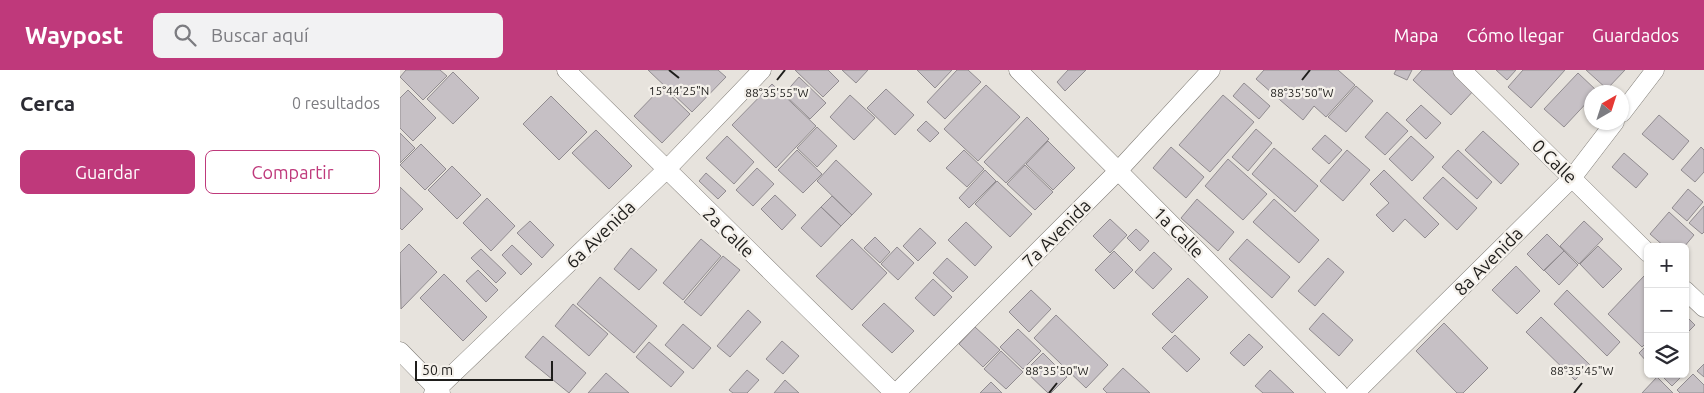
<!DOCTYPE html>
<html lang="es">
<meta charset="utf-8">
<style>
body{margin:0;font-family:Ubuntu,sans-serif;background:#f2f2f3;color:#2b2b33}
.controls{position:absolute;right:15px;bottom:15px;display:grid;overflow:hidden;border-radius:8px;box-shadow:0 1px 4px #0004}
.controls button{width:45px;height:45px;display:grid;place-items:center;padding:0;border:0;border-bottom:1px solid #e1e1e2;background:#fff;color:#2b2b33;font:25px sans-serif}
.compass{position:absolute;left:1184px;top:15px;width:45px;height:45px;border-radius:50%;background:#fff;box-shadow:0 1px 4px #0004;rotate:39deg}
.scale{position:absolute;left:15px;bottom:12px;width:138px;box-sizing:border-box;padding-left:5px;border:2px solid #1f1e1c;border-top:0;font-size:14px;line-height:18px;white-space:nowrap;color:#1f1e1c;-webkit-text-stroke:4px #f4f0ea;paint-order:stroke}
.list{margin:0;padding:0;list-style:none}
h2{display:flex;justify-content:space-between;align-items:center;height:65px;margin:0;padding:0 20px;font-size:21px}
h2 small{font-size:16px;font-weight:400;color:#7c7c81}
.actions{display:flex;gap:10px;padding:15px 20px}
.actions a{flex:1;padding:11px 0;border:1px solid #bf397b;border-radius:8px;text-align:center;font-size:18px;color:#bf397b}
.actions .main{background:#bf397b;color:#fff}
.icon{flex:none;width:28px;height:28px;fill:none;stroke:currentColor;stroke-width:2;stroke-linecap:round;stroke-linejoin:round}
.map{position:relative;flex:none;width:1304px;height:323px;overflow:hidden}
header{display:flex;align-items:center;gap:30px;box-sizing:border-box;height:70px;padding:0 25px;background:#bf397b;color:#fff}
header strong{font-size:24px}
nav{display:flex;gap:28px;margin-inline-start:auto;font-size:18px}
.search{width:350px;height:45px;background:#f2f2f3;display:flex;align-items:center;gap:12px;box-sizing:border-box;padding:0 18px;border-radius:8px;color:#7c7c81;font-size:19px}
main{display:flex}
aside{flex:1;background:#fff}
.map>svg:first-child{display:block}
.building{fill:#c6c0c5;stroke:#918c90}
.lines{fill:none;stroke-linecap:round;stroke-linejoin:round}
.street-casing{stroke:#807d77;stroke-width:19}
.street{stroke:#fff;stroke-width:18}
.ticks{fill:none;stroke:#1f1e1c;stroke-width:2}
.labels{text-anchor:middle;dominant-baseline:central;stroke-width:4.5;stroke-linejoin:round;paint-order:stroke}
.street-label{font-size:18px;fill:#1f1e1c;stroke:#f4f0ea}
.ticks-label{font-size:12px;text-anchor:middle;fill:#1f1e1c;stroke:#f4f0ea;stroke-width:4.5;stroke-linejoin:round;paint-order:stroke}
</style>
<header>
<strong>Waypost</strong>
<div class="search"><svg class="icon" aria-label="search" viewBox="0 0 24 24"><circle cx="10" cy="10" r="6"/><path d="M15 15l6 6"/></svg>Buscar aquí</div>
<nav><a>Mapa</a><a>Cómo llegar</a><a>Guardados</a></nav>
</header>
<main>
<aside>
<h2>Cerca<small>0 resultados</small></h2>
<ul class="list">
</ul>
<div class="actions"><a class="main">Guardar</a><a>Compartir</a></div>
</aside>
<div class="map">
<svg width="1304" height="323" viewBox="0 0 1304 323">
<rect width="100%" height="100%" fill="#e7e3dd"/>
<path class="building" d="M6 0H40L47 6 23 30 0 7Z
M248 0H318L326 7 292 42Z
M395 0H428L439 11 423 27Z
M442 0H468L456 13Z
M517 0H552L535 18Z
M557 0H568L581 12 545 49 527 32Z
M668 0H686L665 21 657 12Z
M864 0H938L955 15 926 47 914 36 903 50 856 9Z
M996 0H1012L1007 10 994 4Z
M1022 0H1056L1076 18 1051 45 1013 10Z
M1096 0H1116L1107 10Z
M1123 0H1165L1131 38 1108 17Z
M1186 0H1225L1207 19Z
M53 2 79 28 53 54 27 29Z
M1178 3 1197 21 1192 22V27L1164 57 1144 39Z
M399 7 426 33 410 49 384 24Z
M844 13 870 36 859 49 833 26Z
M372 14 416 56 376 98 332 55Z
M586 15 620 47 578 91 544 59Z
M956 16 973 31 946 62 928 47Z
M262 17 290 44 262 73 234 46Z
M486 19 514 45 495 65 467 38Z
M8 20 36 48 13 71 0 58V28Z
M450 25 475 48 454 70 430 47Z
M823 25 854 52 810 102 779 75Z
M151 26 187 62 159 90 123 54Z
M1021 35 1041 53 1026 69 1006 50Z
M987 42 1008 61 985 85 965 67Z
M1259 45 1289 71 1273 90 1242 64Z
M627 47 649 69 606 113 584 92Z
M526 51 539 63 530 72 517 60Z
M417 57 437 76 417 97 397 78Z
M856 59 872 73 848 101 832 87Z
M196 60 232 96 209 119 172 83Z
M1083 61 1119 94 1101 114 1065 80Z
M0 63 15 78 0 93Z
M925 65 942 80 929 94 912 79Z
M327 66 354 92 334 114 306 88Z
M1011 66 1034 87 1012 111 989 89Z
M648 71 675 98 653 120 626 94Z
M21 74 46 99 25 120 0 95Z
M771 77 804 107 786 128 753 98Z
M1301 77 1304 80V102L1295 112 1281 100Z
M874 78 918 116 895 142 852 104Z
M397 80 422 104 403 123 378 100Z
M564 80 584 99 567 117 546 98Z
M947 80 970 100 943 131 920 111Z
M1058 80 1092 112 1077 129 1042 97Z
M1224 83 1248 104 1236 118 1212 97Z
M828 89 867 124 843 150 805 116Z
M436 90 472 124 452 145 417 111Z
M625 95 653 122 635 140 607 114Z
M52 96 81 125 57 149 28 120Z
M357 98 374 114 353 136 336 120Z
M585 100 596 111 569 138 559 128Z
M984 100 1039 154 1025 168 1005 149 993 162 976 145 989 133 970 114Z
M306 103 326 121 318 129 299 111Z
M1043 107 1077 138 1057 160 1023 128Z
M597 111 632 144 610 167 575 134Z
M0 117 23 139 2 160 0 158Z
M1288 119 1303 132 1287 151 1272 138Z
M375 125 396 145 382 160 361 139Z
M432 126 452 145 441 156 421 137Z
M87 128 115 156 91 181 63 153Z
M797 129 834 162 818 181 781 148Z
M874 129 919 170 899 193 853 152Z
M1304 136V162L1302 164 1289 153Z
M421 137 441 156 421 177 401 158Z
M1269 142 1294 165 1284 177H1265L1250 164Z
M710 149 727 165 710 183 693 166Z
M130 151 154 175 142 188 117 163Z
M1184 151 1203 169 1179 194 1160 176Z
M566 152 592 177 575 196 548 170Z
M520 158 536 173 518 191 503 176Z
M736 159 749 171 740 181 727 168Z
M1147 164 1164 181 1144 201 1127 184Z
M475 167 490 182 480 193 464 178Z
M301 169 321 186 283 230 263 213Z
M452 169 487 203 452 240 416 206Z
M847 169 890 207 872 228 829 189Z
M9 174 37 202 1 239 0 183Z
M112 175 132 194 121 205 102 185Z
M1198 176 1222 199 1203 218 1180 194Z
M497 177 514 193 498 210 481 194Z
M231 178 257 200 239 220 214 199Z
M81 179 106 203 96 213 71 188Z
M714 181 733 200 714 219 695 200Z
M1164 181 1178 195 1159 215 1144 200Z
M754 182 772 199 753 219 735 202Z
M323 186 340 200 301 246 284 232Z
M547 188 568 207 553 222 533 203Z
M928 188 944 202 915 236 898 221Z
M1116 196 1140 221 1117 244 1092 220Z
M78 200 98 220 86 232 66 211Z
M44 204 87 247 63 271 20 228Z
M1244 206 1248 210V271L1242 277 1208 244Z
M200 207 257 256 234 283 177 234Z
M788 208 808 227 772 263 752 244Z
M533 209 552 227 534 246 515 228Z
M631 220 651 239 629 262 609 242Z
M1167 220 1220 272 1207 286 1154 234Z
M484 233 514 261 492 283 462 255Z
M173 234 208 264 189 286 155 256Z
M348 240 361 252 330 287 317 276Z
M923 243 953 270 939 286 909 259Z
M656 245 708 295 686 318 634 268Z
M1285 245 1295 255 1285 265Z
M1141 247 1190 295 1175 310 1126 262Z
M1044 253 1088 298 1063 323H1057L1016 281Z
M283 254 311 278 293 299 265 275Z
M575 257 600 280 583 297 559 274Z
M618 259 641 281 623 299 600 277Z
M849 264 863 277 844 296 830 283Z
M775 265 800 289 787 302 762 278Z
M143 266 186 303 169 323 125 287Z
M382 271 399 286 383 304 366 289Z
M249 272 284 302 271 317 236 287Z
M1248 274V293L1239 283Z
M601 281 623 302 606 319 584 299Z
M643 283 667 307 651 323H648L625 301Z
M1304 294V307L1297 301Z
M723 298 750 323H707L703 319Z
M347 300 359 310 347 323H333L329 320Z
M870 300 894 323H863L855 316Z
M206 303 229 323H188Z
M1260 304H1284L1272 316Z
M1293 304 1304 315V323H1280L1277 320Z
M1257 307 1273 323H1242Z
M385 310 399 323H374Z
M591 312 602 323H580Z"/>
<g class="lines">
<g class="street-casing">
<path id="street" d="M166 0 494 323
M618 0 939 323
M1062 0 1248 183
M1222 43 1255 0
M1285 220 1304 238
M0 281 41 323
M33 323 266 100 362 0
M496 323 718 101 811 0
M955 323 1172 108 1215 52"/>
</g>
<use href="#street" class="street"/>
</g>
<path class="ticks" d="M269 0 279 8M377 10 385 0M902 10 910 0M649 323 657 313M1174 323 1182 313"/>
<g class="labels">
<g class="street-label">
<text transform="translate(1155 91) rotate(44)">0 Calle</text>
<text transform="translate(329 162) rotate(44)">2a Calle</text>
<text transform="translate(779 162) rotate(45)">1a Calle</text>
<text transform="translate(656 163) rotate(-45)">7a Avenida</text>
<text transform="translate(200 164) rotate(-44)">6a Avenida</text>
<text transform="translate(1088 191) rotate(-45)">8a Avenida</text>
</g>
</g>
<g class="ticks-label">
<text x="279" y="25">15°44'25"N</text>
<text x="377" y="27">88°35'55"W</text>
<text x="902" y="27">88°35'50"W</text>
<text x="657" y="305">88°35'50"W</text>
<text x="1182" y="305">88°35'45"W</text>
</g>
</svg>
<div class="controls">
<button>+</button>
<button>−</button>
<button><svg class="icon" aria-label="layers" viewBox="0 0 24 24"><path d="M12 4l9 5-9 5-9-5zM3 14l9 5 9-5"/></svg></button>
</div>
<svg class="compass" viewBox="-18 -18 36 36"><path d="M0-13l5 13h-10z" fill="#e53935"/><path d="M0 13l5-13h-10z" fill="#7c7c81"/></svg>
<div class="scale">50 m</div>
</div>
</main>
